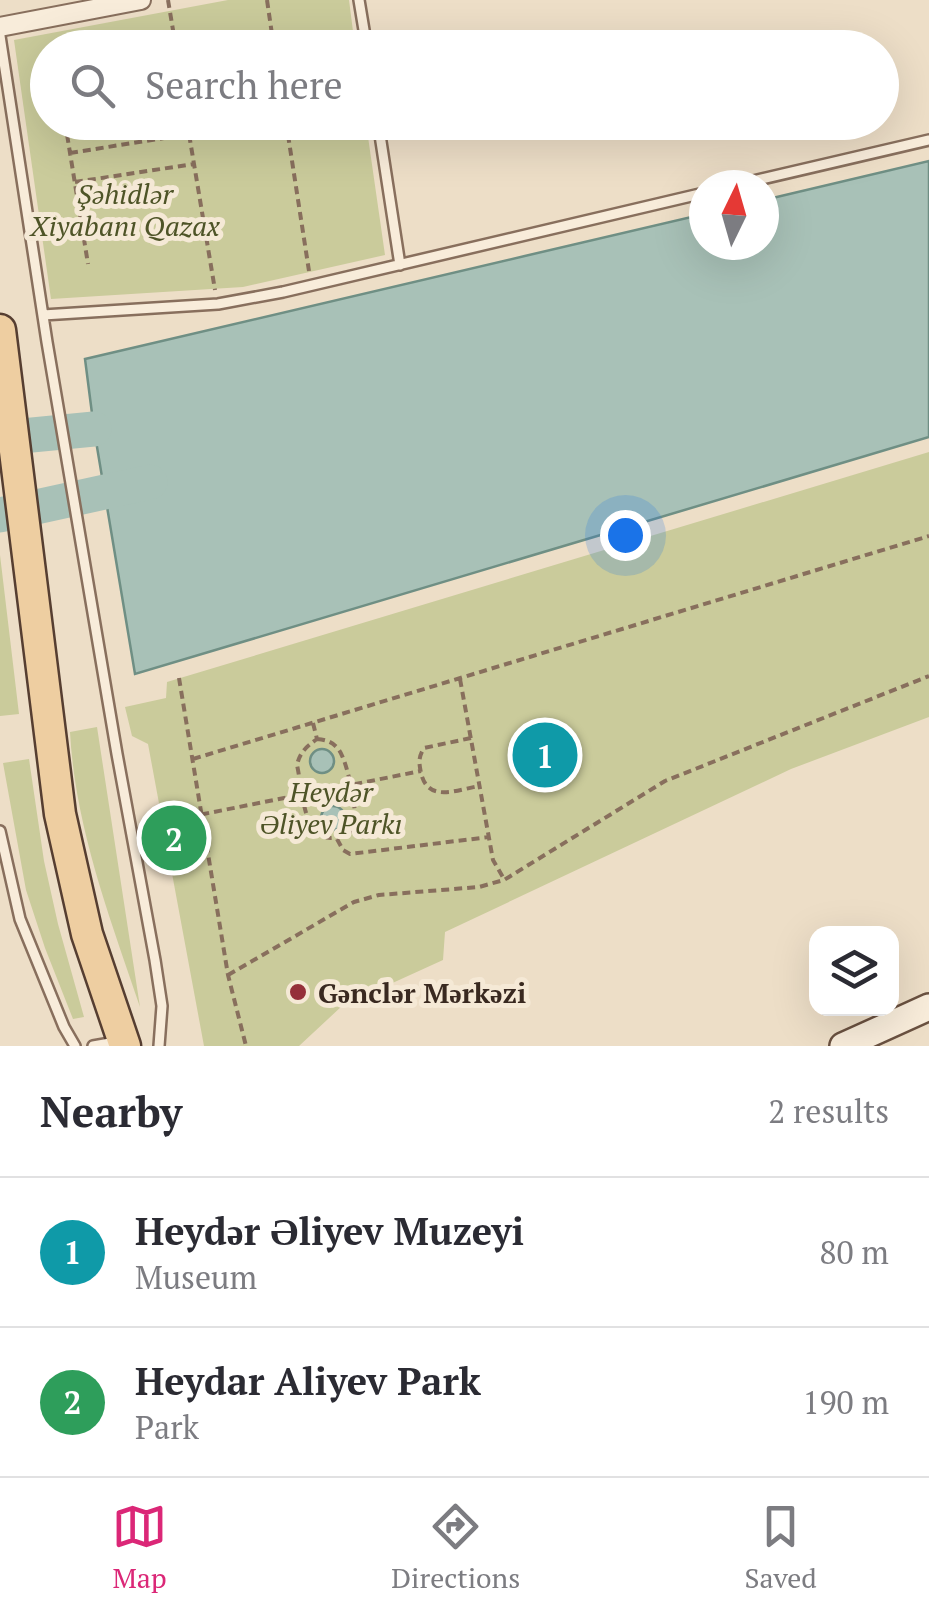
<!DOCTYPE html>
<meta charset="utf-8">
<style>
body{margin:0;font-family:"PT Serif",serif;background:#f7f7f7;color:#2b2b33}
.controls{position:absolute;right:30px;bottom:30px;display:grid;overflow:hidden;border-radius:20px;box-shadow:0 10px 40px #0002}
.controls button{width:90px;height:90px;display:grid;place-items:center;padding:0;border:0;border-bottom:2px solid #e1e1e2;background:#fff;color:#2b2b33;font:50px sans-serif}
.compass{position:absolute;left:689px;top:170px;width:90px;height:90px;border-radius:50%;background:#fff;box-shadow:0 10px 40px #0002;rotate:5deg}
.you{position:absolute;left:625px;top:535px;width:35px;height:35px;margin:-25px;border:8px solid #fff;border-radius:50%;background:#1a73e8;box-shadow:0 0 0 15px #1a73e833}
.badge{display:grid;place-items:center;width:65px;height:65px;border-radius:50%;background:#db2777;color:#fff;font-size:32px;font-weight:700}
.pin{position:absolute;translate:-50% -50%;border:5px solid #fff;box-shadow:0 2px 10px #0006}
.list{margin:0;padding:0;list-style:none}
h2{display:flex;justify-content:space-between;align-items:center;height:130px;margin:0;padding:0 40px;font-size:42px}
h2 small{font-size:32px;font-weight:400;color:#7c7c81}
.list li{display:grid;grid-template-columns:65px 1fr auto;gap:30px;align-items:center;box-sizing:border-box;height:150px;padding:0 40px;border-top:2px solid #e1e1e2}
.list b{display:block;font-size:38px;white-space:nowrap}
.list p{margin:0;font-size:32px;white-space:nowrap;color:#7c7c81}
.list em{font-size:32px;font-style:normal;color:#7c7c81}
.icon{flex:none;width:55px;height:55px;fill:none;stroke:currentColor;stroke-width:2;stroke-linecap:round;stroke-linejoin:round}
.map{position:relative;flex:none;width:929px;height:1046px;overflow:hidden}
.search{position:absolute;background:#fff;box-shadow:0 10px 40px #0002;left:30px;right:30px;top:30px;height:110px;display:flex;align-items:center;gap:25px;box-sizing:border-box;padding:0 35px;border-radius:55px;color:#7c7c81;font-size:38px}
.sheet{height:430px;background:#fff}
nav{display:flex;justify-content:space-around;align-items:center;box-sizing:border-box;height:140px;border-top:2px solid #e1e1e2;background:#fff;font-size:28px;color:#7c7c81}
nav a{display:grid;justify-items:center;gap:5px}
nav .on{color:#db2777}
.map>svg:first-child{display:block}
.green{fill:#cacb9b}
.water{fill:#a8c1b7;stroke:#6f8f84;stroke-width:2.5}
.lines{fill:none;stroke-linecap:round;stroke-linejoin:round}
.river{stroke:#a8c1b7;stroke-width:35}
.lane-casing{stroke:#886f5d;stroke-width:14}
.street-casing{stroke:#886f5d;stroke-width:22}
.secondary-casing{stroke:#6a5140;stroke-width:30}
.primary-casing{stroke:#563e31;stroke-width:35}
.path{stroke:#886f5d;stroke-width:4;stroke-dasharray:8 5;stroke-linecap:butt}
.lane{stroke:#f8ecda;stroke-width:9}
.street{stroke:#f8ecda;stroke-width:18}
.secondary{stroke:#f8ecda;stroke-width:25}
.primary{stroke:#eecea1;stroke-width:30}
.poi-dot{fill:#952f3a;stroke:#f5e9d6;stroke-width:4}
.labels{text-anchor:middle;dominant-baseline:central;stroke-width:10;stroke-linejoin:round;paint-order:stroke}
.park-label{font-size:28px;font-style:italic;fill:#4e5427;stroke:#f5e9d6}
.poi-label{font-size:28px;font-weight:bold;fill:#392920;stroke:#f5e9d6;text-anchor:start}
</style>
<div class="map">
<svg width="929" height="1046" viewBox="0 0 929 1046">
<rect width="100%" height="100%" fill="#eddec7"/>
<path class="green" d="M228 0H349L355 47 48 48V122L366 123 385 255 243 287 51 299 14 40Z
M929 452V717L791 769 445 932 443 960 342 1006 299 1046H204L148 744 132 736 125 707 166 698 167 682Z
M0 555 19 714 0 716Z
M97 727 140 1007C110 918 75 827 70 732Z
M29 759 44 861 58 924 84 1017 73 1019 45 948 26 890 3 763Z"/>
<path class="water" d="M929 161V437L135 674 94 429 85 359 704 214V245H764V200Z
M310 761a12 12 0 1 1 24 0a12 12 0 1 1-24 0Z
M321 818a12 12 0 1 1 24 0a12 12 0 1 1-24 0Z"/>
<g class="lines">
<path class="river" d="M0 438 94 429
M0 515 150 482"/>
<g class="lane-casing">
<path id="lane" d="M359 0 367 48
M0 36 47 342 117 754 155 960 162 1006 159 1046
M378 122 400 265
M736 185 929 140
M43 315 218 304 283 292 704 193
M0 831 20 919 64 1027 75 1046
M93 1046 116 1042"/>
</g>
<g class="street-casing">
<path id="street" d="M0 27 141 0"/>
</g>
<g class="secondary-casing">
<path id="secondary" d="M843 1046 929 1007"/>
</g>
<g class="primary-casing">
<path id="primary" d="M0 330 60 814 87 934 125 1046"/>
</g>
<path class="path" d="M168 0 176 48
M267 0 274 48
M65 122 88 264
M187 122 215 290
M286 122 309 271
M70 153 189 134
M75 182 194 164
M179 678 228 975 246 1046
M460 679 493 860 504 879
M313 723 317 739C306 747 300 752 297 765 304 797 303 857 350 832 352 827 355 820 355 816 355 802 347 761 339 750 333 742 327 740 317 739
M471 738 424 748C418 758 419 763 421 773 428 803 456 790 479 786
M193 759 929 536
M163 822 421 771
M337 839 343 850 350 854 489 837
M228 975 354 902 379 895 479 887 504 880 665 781 929 676"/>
<use href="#lane" class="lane"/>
<use href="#street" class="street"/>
<use href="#secondary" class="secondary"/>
<use href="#primary" class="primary"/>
</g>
<circle class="poi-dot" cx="298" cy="992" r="10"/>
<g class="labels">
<g class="park-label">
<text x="125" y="193">Şəhidlər<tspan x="125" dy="32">Xiyabanı Qazax</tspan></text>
<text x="331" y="791">Heydər<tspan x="331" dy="32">Əliyev Parkı</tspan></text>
</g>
<g class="poi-label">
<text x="318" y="992">Gənclər Mərkəzi</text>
</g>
</g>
</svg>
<div class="controls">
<button><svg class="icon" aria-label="layers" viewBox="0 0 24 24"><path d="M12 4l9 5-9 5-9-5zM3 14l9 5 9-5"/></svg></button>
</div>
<svg class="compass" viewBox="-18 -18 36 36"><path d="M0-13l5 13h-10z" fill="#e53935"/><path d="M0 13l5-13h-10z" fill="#7c7c81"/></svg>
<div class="you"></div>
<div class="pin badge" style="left:545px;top:755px;background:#0f9aa8">1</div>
<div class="pin badge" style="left:174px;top:838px;background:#2e9e5b">2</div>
<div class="search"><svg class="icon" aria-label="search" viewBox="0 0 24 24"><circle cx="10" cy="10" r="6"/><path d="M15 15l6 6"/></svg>Search here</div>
</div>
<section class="sheet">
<h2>Nearby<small>2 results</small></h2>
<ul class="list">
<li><span class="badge" style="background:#0f9aa8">1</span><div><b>Heydər Əliyev Muzeyi</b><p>Museum</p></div><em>80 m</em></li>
<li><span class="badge" style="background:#2e9e5b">2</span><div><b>Heydar Aliyev Park</b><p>Park</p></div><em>190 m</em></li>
</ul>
</section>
<nav>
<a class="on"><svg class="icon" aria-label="map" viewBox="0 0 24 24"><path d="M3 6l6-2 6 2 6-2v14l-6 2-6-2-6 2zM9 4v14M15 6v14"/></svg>Map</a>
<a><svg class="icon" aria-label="directions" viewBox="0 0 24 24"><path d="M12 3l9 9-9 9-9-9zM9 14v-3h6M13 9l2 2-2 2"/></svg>Directions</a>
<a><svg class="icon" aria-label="saved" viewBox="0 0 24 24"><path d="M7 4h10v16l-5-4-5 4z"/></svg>Saved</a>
</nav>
